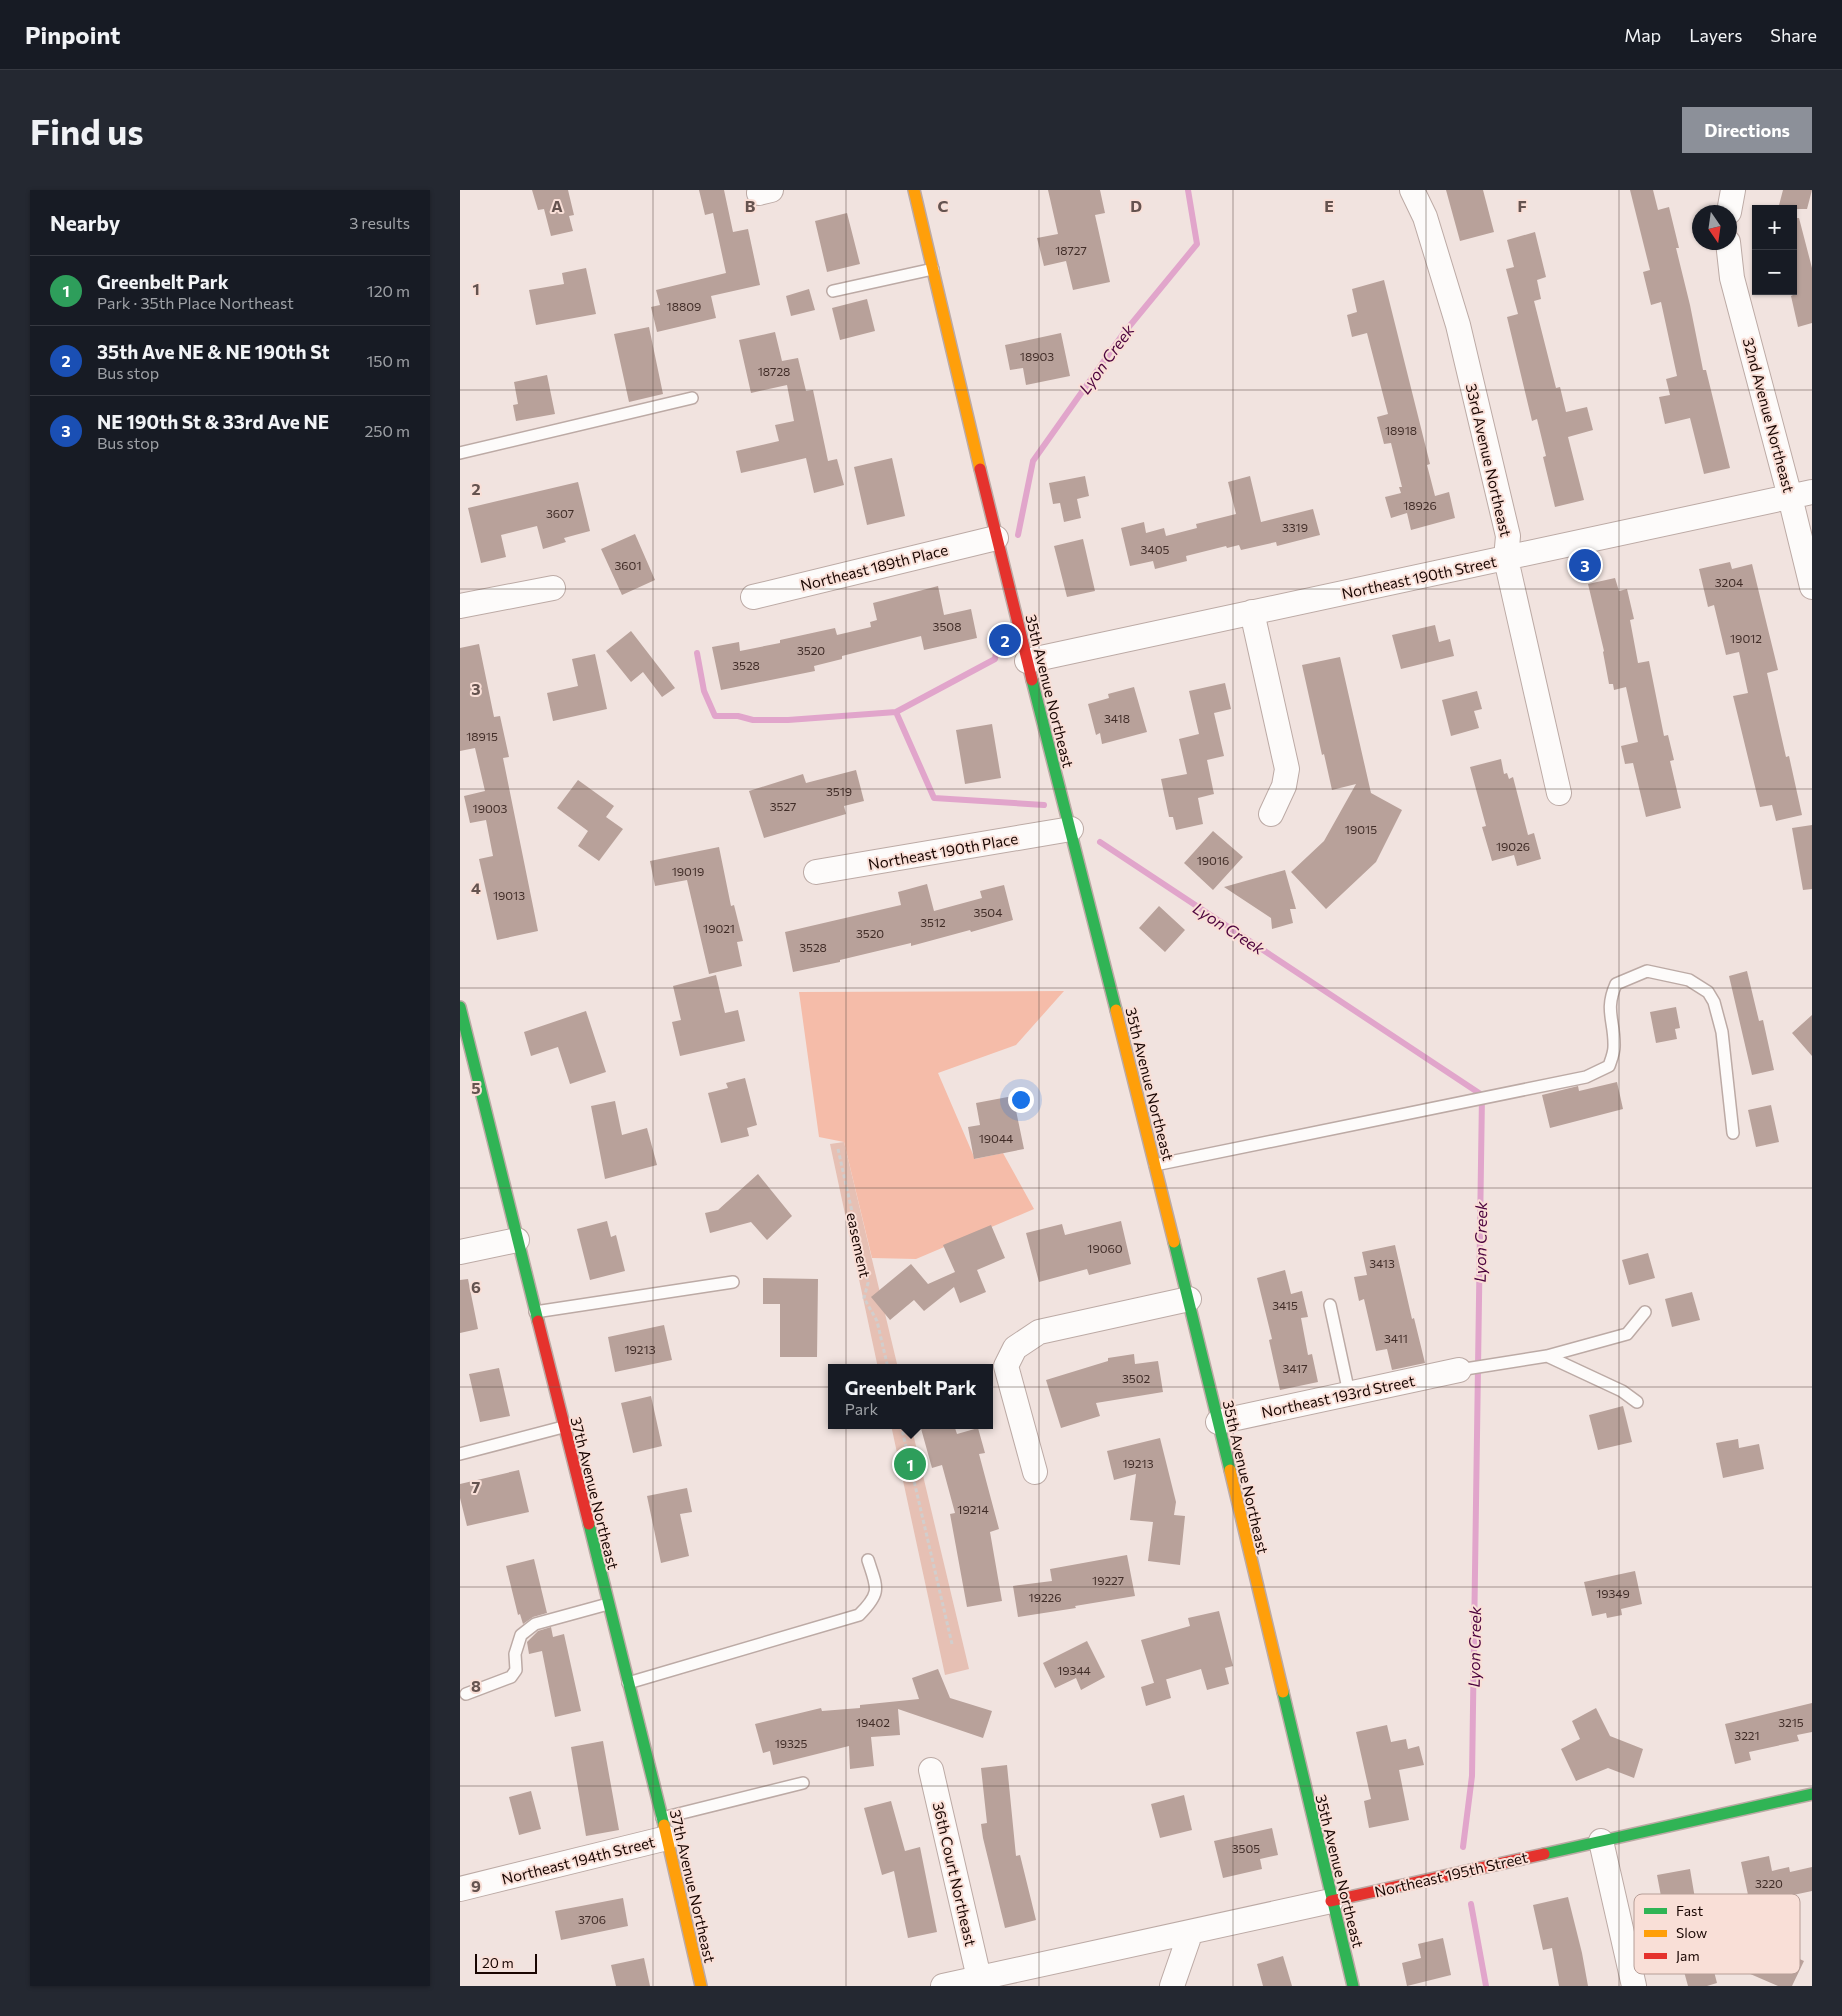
<!DOCTYPE html>
<meta charset="utf-8">
<style>
body{margin:0;font-family:Commissioner,sans-serif;background:#242831;color:#f1f3f6}
.controls{position:absolute;right:15px;top:15px;display:grid;overflow:hidden;border-radius:0px;box-shadow:0 1px 4px #0004}
.controls button{width:45px;height:45px;display:grid;place-items:center;padding:0;border:0;border-bottom:1px solid #363941;background:#171b24;color:#f1f3f6;font:25px sans-serif}
.compass{position:absolute;left:1232px;top:15px;width:45px;height:45px;border-radius:50%;background:#171b24;box-shadow:0 1px 4px #0004;rotate:167deg}
.scale{position:absolute;left:15px;bottom:12px;width:62px;box-sizing:border-box;padding-left:5px;border:2px solid #190602;border-top:0;font-size:14px;line-height:18px;white-space:nowrap;color:#190602;-webkit-text-stroke:4px #f9dfd7;paint-order:stroke}
.you{position:absolute;left:560px;top:909px;width:18px;height:18px;margin:-12px;border:4px solid #fff;border-radius:50%;background:#1a73e8;box-shadow:0 0 0 8px #1a73e833}
.badge{display:grid;place-items:center;width:32px;height:32px;border-radius:50%;background:#8c9099;color:#fff;font-size:16px;font-weight:700}
.pin{position:absolute;translate:-50% -50%;border:2px solid #fff;box-shadow:0 1px 5px #0006}
.popup{position:absolute;left:368px;top:1174px;width:165px;height:65px;box-sizing:border-box;display:grid;place-content:center;border-radius:0px;background:#171b24;filter:drop-shadow(0 1px 4px #0005);font-size:16px;white-space:nowrap;color:#9ea1a6}
.popup b{font-size:19px;color:#f1f3f6}
.popup::after{content:'';position:absolute;left:50%;top:100%;margin-left:-10px;border:10px solid transparent;border-top-color:#171b24}
.list{margin:0;padding:0;list-style:none}
h2{display:flex;justify-content:space-between;align-items:center;height:65px;margin:0;padding:0 20px;font-size:21px}
h2 small{font-size:16px;font-weight:400;color:#9ea1a6}
.list li{display:grid;grid-template-columns:32px 1fr auto;gap:15px;align-items:center;box-sizing:border-box;height:70px;padding:0 20px;border-top:1px solid #363941}
.list b{display:block;font-size:19px;white-space:nowrap}
.list p{margin:0;font-size:16px;white-space:nowrap;color:#9ea1a6}
.list em{font-size:16px;font-style:normal;color:#9ea1a6}
.map{position:relative;flex:none;width:1352px;height:1796px;overflow:hidden;border-radius:0px}
header{display:flex;align-items:center;gap:30px;box-sizing:border-box;height:70px;padding:0 25px;background:#171b24;border-bottom:1px solid #363941}
header strong{font-size:24px}
nav{display:flex;gap:28px;margin-inline-start:auto;font-size:18px}
.intro{display:flex;align-items:center;justify-content:space-between;box-sizing:border-box;height:120px;padding:0 30px}
h1{margin:0;font-size:35px}
.button{padding:12px 22px;border-radius:0px;background:#8c9099;color:#fff;font-size:18px;font-weight:700}
main{display:flex;gap:30px;padding:0 30px}
aside{flex:1;background:#171b24;border-radius:0px;box-shadow:0 1px 4px #0004}
.map>svg:first-child{display:block}
.green{fill:#e6c0b4}
.forest{fill:#f5bca9}
.lines{fill:none;stroke-linecap:round;stroke-linejoin:round}
.stream{stroke:#e1a5cb;stroke-width:6}
.building{fill:#b8a19a}
.lane-casing{stroke:#bcaaa5;stroke-width:14}
.street-casing{stroke:#bcaaa5;stroke-width:26}
.fast-casing{stroke:#bcaaa5;stroke-width:14}
.slow-casing{stroke:#bcaaa5;stroke-width:14}
.jam-casing{stroke:#bcaaa5;stroke-width:14}
.path{stroke:#d2cecd;stroke-width:3;stroke-dasharray:4 2.5;stroke-linecap:butt}
.lane{stroke:#fdfbfa;stroke-width:11}
.street{stroke:#fdfbfa;stroke-width:24}
.fast{stroke:#30b455;stroke-width:11}
.slow{stroke:#ff9f0a;stroke-width:11}
.jam{stroke:#e5322d;stroke-width:11}
.grid{fill:none;stroke:#65534f;stroke-width:1;stroke-opacity:0.55}
.labels{text-anchor:middle;dominant-baseline:central;stroke-width:4;stroke-linejoin:round;paint-order:stroke}
.number-label{font-size:12px;fill:#412d28}
.street-label{font-size:15px;fill:#190602;stroke:#f9dfd7}
.water-label{font-size:16px;font-style:italic;fill:#4d043e;stroke:#f9dfd7}
.key{fill:#f9dfd7;stroke:#b69e97;stroke-width:1}
.key-label{font-size:14px;fill:#190602}
.grid-label{font-size:16px;text-anchor:middle;font-weight:bold;fill:#65534f;stroke:#f9dfd7;stroke-width:4;stroke-linejoin:round;paint-order:stroke}
</style>
<header>
<strong>Pinpoint</strong>
<nav><a>Map</a><a>Layers</a><a>Share</a></nav>
</header>
<div class="intro"><h1>Find us</h1><a class="button">Directions</a></div>
<main>
<aside>
<h2>Nearby<small>3 results</small></h2>
<ul class="list">
<li><span class="badge" style="background:#2e9e5b">1</span><div><b>Greenbelt Park</b><p>Park · 35th Place Northeast</p></div><em>120 m</em></li>
<li><span class="badge" style="background:#1a4fb4">2</span><div><b>35th Ave NE &amp; NE 190th St</b><p>Bus stop</p></div><em>150 m</em></li>
<li><span class="badge" style="background:#1a4fb4">3</span><div><b>NE 190th St &amp; 33rd Ave NE</b><p>Bus stop</p></div><em>250 m</em></li>
</ul>
</aside>
<div class="map">
<svg width="1352" height="1796" viewBox="0 0 1352 1796">
<rect width="100%" height="100%" fill="#f1e3df"/>
<path class="green" d="M384 952 438 1178H418L370 954Z
M431 1235H451L509 1479 485 1485Z"/>
<path class="forest" d="M604 801 556 855 478 883 515 969 543 963 574 1019 456 1069 412 1068 384 952 359 947 339 802Z"/>
<g class="lines">
<path class="stream" d="M558 345 573 271 663 144 737 54 728 0
M540 438 535 469 436 522 474 608 584 615
M237 463 244 501 255 526H278L293 530H328L436 522
M640 652 1022 905 1012 1586 1003 1657
M1011 1714 1026 1796"/>
</g>
<path class="building" d="M72 0H108L114 25 109 26 113 41 91 46 84 19 78 20Z
M239 0H264L273 42 288 39 300 95 251 106 256 128 197 142 191 117 200 115 196 100 266 83 253 23 245 25Z
M588 0H640L645 23 635 25 650 92 613 100 606 71 584 76 577 48 598 44Z
M986 0H1023L1034 42 1000 51Z
M1170 0H1193L1198 20 1209 17 1219 58H1216L1230 115 1243 180H1246L1270 278 1244 284 1230 228 1205 234 1199 207 1210 205 1206 189 1217 186 1201 112 1191 115 1183 82 1190 80Z
M1323 0H1352L1347 19H1318Z
M387 23 400 74 367 82 355 31Z
M1333 28H1339L1352 78V133L1338 137 1331 106 1333 105Z
M1075 42 1086 87 1077 90 1081 109 1074 111 1096 198 1100 197 1106 222 1127 217 1133 240 1108 247 1124 310 1095 317 1083 267 1086 266 1077 229 1072 231 1047 127 1058 124 1046 79 1054 77 1047 50Z
M126 78 136 124 76 135 69 100 104 94 102 83Z
M924 90 970 274 967 275 975 306 989 302 995 328 951 340 947 323 931 328 925 307 941 303 939 297H942L931 253 924 254 917 227 928 224 907 143 892 147 887 125 897 122 892 99Z
M349 99 355 120 331 126 326 106Z
M407 109 415 141 380 150 372 118Z
M189 137 203 204 169 212 154 144Z
M315 142 322 171 338 168 346 201 353 200 368 271 377 269 384 295 354 303 346 268 281 283 276 261 319 251 315 235 334 231 327 195 291 203 279 150Z
M601 143 610 186 566 195 563 178 550 180 545 155Z
M87 185 95 224 56 231 53 215 58 214 54 192Z
M432 268 445 326 407 335 394 277Z
M625 286 629 306 617 309 621 328 604 332 600 313 593 314 589 293Z
M790 286 801 332 853 319 860 345 817 356 816 352 781 360 779 355 767 358 766 356 726 366 727 371 695 379 693 371 670 376 661 338 684 332 686 343 704 338 706 346 737 338 736 334 776 324 768 292Z
M118 292 130 341 104 348 106 352 83 359 77 336 41 345 46 367 21 373 8 318Z
M175 344 195 390 162 405 141 359Z
M623 349 635 401 607 407 594 356Z
M1270 372 1272 379 1292 374 1318 480 1307 483 1326 567 1329 566 1342 625 1316 631 1312 615 1300 617 1273 506 1288 503 1279 462 1266 465 1254 415 1248 417 1239 379Z
M1155 388 1159 401 1167 399 1174 429 1170 430 1178 473 1189 471 1204 546 1208 545 1214 570 1210 571 1221 618 1186 627 1173 573 1165 574 1161 556 1178 552 1166 497 1154 500 1153 494H1149L1143 462 1144 461 1128 394Z
M478 396 484 425 511 419 517 448 464 460 461 446 382 466V469L354 476 355 481 261 500 252 457 279 452 280 461 320 453V450L375 438 377 445 411 437 410 432 417 430 413 413Z
M975 435 979 452 990 449 994 466 941 479 932 445Z
M171 441 215 498 202 507 183 482 171 492 146 461Z
M19 454 34 527 40 526 49 567 43 568 78 741 37 750 19 669 33 666 26 630 10 633 4 606 25 601 15 558 0 561V458Z
M135 464 147 519 93 531 87 503 118 496 112 469Z
M880 467 911 603 942 620 916 672 866 719 831 682 864 651 896 594 872 600 864 564 862 565 842 475Z
M765 493 771 519 754 523 764 566 747 570 754 604 738 608 743 634 716 640 713 627H709L701 589 727 584 719 549 739 544 729 501Z
M674 497 687 542 642 554 640 543 636 545 628 514 649 508 648 504Z
M1017 501 1022 519 1014 521 1019 538 991 546 982 510Z
M532 534 541 588 505 594 496 540Z
M1041 569 1044 584 1047 583 1049 589 1053 587 1068 645 1074 643 1081 669 1057 676 1054 665 1032 671 1022 637 1026 636 1010 577Z
M396 580 404 611 384 616 386 624 304 648 289 601 343 584 346 593Z
M118 590 154 616 146 627 163 639 139 671 118 656 128 641 97 618Z
M1352 635V699L1343 700 1332 638Z
M753 641 783 667 753 700 724 673Z
M259 657 271 716 274 715 283 751 277 752 282 776 249 784 227 690 195 696 190 671Z
M825 680 836 719H830L833 733 812 739 811 728 764 697Z
M467 694 474 721 522 708 520 701 544 695 553 730 511 742 510 740 451 756V753L380 770V772L333 782 325 742 441 715 438 702Z
M699 716 725 740 705 762 679 738Z
M1287 781 1299 831 1303 830 1314 880 1292 885 1269 786Z
M256 785 265 823 278 820 285 851 220 866 212 832 221 830 213 796Z
M1216 817 1220 838 1215 839 1217 849 1196 853 1190 822Z
M126 821 146 882 110 894 98 857 71 866 64 842Z
M1352 825V866L1332 843Z
M285 888 297 935 287 938 289 946 261 953 248 903 268 898 266 893Z
M1157 892 1163 919 1090 938 1082 905 1118 896 1119 901Z
M553 906 564 959 514 969 508 937 520 935 516 913Z
M155 911 162 945 187 938 197 975 145 989 131 916Z
M1311 915 1319 952 1296 957 1288 920Z
M298 984 332 1026 307 1050 291 1032 250 1043 245 1023 258 1020Z
M147 1031 151 1047 156 1045 165 1081 130 1090 117 1039Z
M661 1031 671 1074 629 1085 627 1079 579 1092 566 1043 602 1034 605 1045Z
M531 1035 545 1068 517 1080 526 1102 500 1113 494 1097 464 1121 454 1110 430 1130 411 1107 451 1074 468 1094 495 1082 483 1055Z
M935 1055 952 1129 954 1128 965 1173 932 1180 927 1159 916 1161 904 1109 899 1111 894 1087 907 1085 902 1062Z
M1188 1063 1195 1088 1169 1095 1162 1070Z
M825 1080 831 1104 842 1101 848 1127 841 1128 848 1165 852 1164 858 1192 820 1200 809 1150 812 1149 797 1088Z
M303 1088 358 1089 357 1167H320V1114H303Z
M8 1089 18 1139 0 1143V1090Z
M1232 1102 1240 1130 1212 1137 1205 1109Z
M204 1135 212 1170 155 1182 148 1147Z
M674 1164 675 1174 698 1171 703 1202 636 1213 640 1226 601 1238 586 1190 648 1171V1168Z
M39 1178 50 1226 20 1232 9 1184Z
M191 1206 202 1256 173 1263 161 1213Z
M1163 1216 1172 1252 1138 1260 1129 1225Z
M460 1235H494L497 1244 518 1238 525 1263 519 1264 539 1339 530 1342 542 1411 507 1417 490 1324 495 1323 482 1275 472 1278Z
M700 1248 716 1312 714 1325 725 1326 720 1375 688 1371 693 1332 670 1330 676 1284 654 1290 647 1261Z
M1278 1249 1279 1258 1299 1254 1304 1279 1263 1288 1256 1253Z
M59 1280 69 1322 7 1336 0 1308V1294Z
M227 1298 232 1322 220 1324 229 1366 201 1373 187 1306Z
M667 1365 675 1406 615 1416 616 1418 558 1427 553 1396 592 1391 590 1379Z
M74 1369 87 1423 73 1427 63 1434 60 1424 58 1425 46 1376Z
M1175 1381 1182 1414 1161 1419 1162 1425 1147 1428 1146 1423 1132 1426 1124 1392Z
M759 1421 773 1476 765 1478 769 1494 747 1500 741 1479 694 1493 681 1450 730 1436 728 1428Z
M91 1437 93 1447 104 1444 121 1521 95 1527 82 1461 69 1464 67 1452 78 1441Z
M627 1451 645 1487 621 1500 616 1488 595 1498 583 1473Z
M478 1479 490 1508 532 1521 523 1548 438 1519 440 1545 411 1547 414 1576 390 1579 389 1556 313 1575 310 1561 303 1563 295 1534 361 1518 362 1521 400 1518V1515L459 1509 452 1488Z
M706 1489 711 1508 686 1516 681 1497Z
M1352 1513V1542L1337 1545 1339 1551 1289 1562 1291 1570 1275 1574 1265 1534Z
M1136 1518 1150 1546 1183 1559 1174 1588 1148 1578 1116 1591 1101 1559 1120 1549 1112 1531Z
M927 1535 931 1552 946 1549 948 1559 959 1556 964 1575 939 1580 949 1630 909 1638 904 1611 911 1609 896 1542Z
M143 1551 159 1640 126 1646 111 1557Z
M547 1575 556 1666 560 1665 576 1730 545 1738 523 1648 521 1634 527 1633 521 1578Z
M71 1601 81 1639 59 1645 49 1607Z
M724 1605 732 1640 700 1648 691 1614Z
M431 1611 445 1661 460 1657 477 1742 448 1748 434 1681 422 1685 404 1618Z
M812 1638 818 1665 800 1669 802 1679 763 1688 754 1651Z
M1309 1666 1312 1681 1329 1677 1330 1682 1352 1677V1701L1290 1714 1281 1672Z
M1230 1679 1241 1744 1249 1742 1257 1769 1250 1766 1257 1793 1247 1796H1228L1223 1778 1212 1781 1201 1741 1195 1707 1201 1706 1197 1685Z
M1108 1707 1122 1763 1128 1796H1099L1092 1758 1083 1760 1073 1715Z
M163 1708 168 1736 101 1750 95 1721Z
M983 1748 991 1785 947 1796 942 1773 961 1768 958 1754Z
M1295 1749 1344 1771 1332 1796H1318L1281 1780Z
M823 1766 832 1796H803L797 1774Z
M184 1768 190 1796H156L151 1775Z"/>
<g class="lines">
<g class="lane-casing">
<path id="lane" d="M373 101 473 79
M0 263 232 208
M695 975 1126 887 1149 876C1151 870 1154 863 1154 857 1155 831 1144 821 1156 794L1187 781 1229 790 1248 802 1254 812 1262 842 1273 943
M870 1115 889 1203
M75 1122 273 1092
M1087 1166 1162 1201 1177 1212
M999 1180 1087 1166 1167 1144 1185 1122
M0 1264 103 1237
M168 1493 399 1425C422 1402 417 1398 408 1370
M6 1504 51 1487 56 1480 55 1464 61 1445 75 1434 148 1414
M202 1628 343 1593"/>
</g>
<g class="street-casing">
<path id="street" d="M952 0 965 27 998 135 1048 346 1046 369 1099 603
M299 3 311 0
M1269 22 1273 0
M1268 52 1272 88 1330 307 1352 397
M293 407 536 348
M0 416 93 398
M792 422 827 579 824 596 811 624
M567 471 1352 302
M356 682 611 639
M0 1062 57 1050
M758 1232 999 1180
M575 1282 546 1176 555 1158 579 1142 729 1109
M471 1580 519 1788
M1141 1651 1174 1796
M0 1699 207 1648
M483 1796 871 1711
M712 1796 730 1744"/>
</g>
<g class="fast-casing">
<path id="fast" d="M572 490 656 820
M0 817 78 1131
M714 1052 770 1280
M129 1334 204 1635
M823 1502 893 1796
M1084 1664 1352 1604"/>
</g>
<g class="slow-casing">
<path id="slow" d="M454 0 520 279
M656 820 714 1052
M770 1280 823 1502
M204 1635 241 1796"/>
</g>
<g class="jam-casing">
<path id="jam" d="M520 279 572 490
M78 1131 129 1334
M871 1711 1084 1664"/>
</g>
<path class="path" d="M378 959 408 1093 404 1108 417 1131 428 1178
M441 1235 492 1454"/>
<use href="#lane" class="lane"/>
<use href="#street" class="street"/>
<use href="#fast" class="fast"/>
<use href="#slow" class="slow"/>
<use href="#jam" class="jam"/>
</g>
<path class="grid" d="M193 0V1796M386 0V1796M579 0V1796M773 0V1796M966 0V1796M1159 0V1796M0 200H1352M0 399H1352M0 599H1352M0 798H1352M0 998H1352M0 1197H1352M0 1397H1352M0 1596H1352"/>
<g class="labels">
<g class="number-label">
<text x="611" y="60">18727</text>
<text x="224" y="116">18809</text>
<text x="577" y="166">18903</text>
<text x="314" y="181">18728</text>
<text x="941" y="240">18918</text>
<text x="960" y="315">18926</text>
<text x="100" y="323">3607</text>
<text x="835" y="337">3319</text>
<text x="695" y="359">3405</text>
<text x="168" y="375">3601</text>
<text x="1269" y="392">3204</text>
<text x="487" y="436">3508</text>
<text x="1286" y="448">19012</text>
<text x="351" y="460">3520</text>
<text x="286" y="475">3528</text>
<text x="657" y="528">3418</text>
<text x="22" y="546">18915</text>
<text x="379" y="601">3519</text>
<text x="323" y="616">3527</text>
<text x="30" y="618">19003</text>
<text x="901" y="639">19015</text>
<text x="1053" y="656">19026</text>
<text x="753" y="670">19016</text>
<text x="228" y="681">19019</text>
<text x="49" y="705">19013</text>
<text x="528" y="722">3504</text>
<text x="473" y="732">3512</text>
<text x="259" y="738">19021</text>
<text x="410" y="743">3520</text>
<text x="353" y="757">3528</text>
<text x="536" y="948">19044</text>
<text x="645" y="1058">19060</text>
<text x="922" y="1073">3413</text>
<text x="825" y="1115">3415</text>
<text x="936" y="1148">3411</text>
<text x="180" y="1159">19213</text>
<text x="835" y="1178">3417</text>
<text x="676" y="1188">3502</text>
<text x="678" y="1273">19213</text>
<text x="513" y="1319">19214</text>
<text x="648" y="1390">19227</text>
<text x="1153" y="1403">19349</text>
<text x="585" y="1407">19226</text>
<text x="614" y="1480">19344</text>
<text x="413" y="1532">19402</text>
<text x="1331" y="1532">3215</text>
<text x="1287" y="1545">3221</text>
<text x="331" y="1553">19325</text>
<text x="786" y="1658">3505</text>
<text x="1309" y="1693">3220</text>
<text x="132" y="1729">3706</text>
</g>
<g class="street-label">
<text transform="translate(1309 225) rotate(75)">32nd Avenue Northeast</text>
<text transform="translate(1029 270) rotate(77)">33rd Avenue Northeast</text>
<text transform="translate(414 377) rotate(-14)">Northeast 189th Place</text>
<text transform="translate(959 387) rotate(-12)">Northeast 190th Street</text>
<text transform="translate(590 501) rotate(76)">35th Avenue Northeast</text>
<text transform="translate(483 661) rotate(-10)">Northeast 190th Place</text>
<text transform="translate(690 894) rotate(76)">35th Avenue Northeast</text>
<text transform="translate(399 1055) rotate(78)">easement</text>
<text transform="translate(878 1206) rotate(-12)">Northeast 193rd Street</text>
<text transform="translate(786 1287) rotate(77)">35th Avenue Northeast</text>
<text transform="translate(135 1303) rotate(76)">37th Avenue Northeast</text>
<text transform="translate(118 1670) rotate(-14)">Northeast 194th Street</text>
<text transform="translate(880 1681) rotate(76)">35th Avenue Northeast</text>
<text transform="translate(495 1684) rotate(77)">36th Court Northeast</text>
<text transform="translate(991 1684) rotate(-13)">Northeast 195th Street</text>
<text transform="translate(233 1696) rotate(77)">37th Avenue Northeast</text>
</g>
<g class="water-label">
<text transform="translate(646 169) rotate(-54)">Lyon Creek</text>
<text transform="translate(769 738) rotate(33)">Lyon Creek</text>
<text transform="translate(1020 1052) rotate(-89)">Lyon Creek</text>
<text transform="translate(1014 1457) rotate(-89)">Lyon Creek</text>
</g>
</g>
<rect x="1174" y="1704" width="166" height="80" rx="8" class="key"/>
<rect x="1184" y="1718" width="23" height="6" fill="#30b455"/>
<rect x="1184" y="1740" width="23" height="7" fill="#ff9f0a"/>
<rect x="1184" y="1763" width="23" height="6" fill="#e5322d"/>
<g class="key-label">
<text x="1216" y="1726">Fast</text>
<text x="1216" y="1748">Slow</text>
<text x="1216" y="1771">Jam</text>
</g>
<g class="grid-label">
<text x="97" y="22">A</text>
<text x="290" y="22">B</text>
<text x="483" y="22">C</text>
<text x="676" y="22">D</text>
<text x="869" y="22">E</text>
<text x="1062" y="22">F</text>
<text x="16" y="105">1</text>
<text x="16" y="305">2</text>
<text x="16" y="505">3</text>
<text x="16" y="704">4</text>
<text x="16" y="904">5</text>
<text x="16" y="1103">6</text>
<text x="16" y="1303">7</text>
<text x="16" y="1502">8</text>
<text x="16" y="1702">9</text>
</g>
</svg>
<div class="controls">
<button>+</button>
<button>−</button>
</div>
<svg class="compass" viewBox="-18 -18 36 36"><path d="M0-13l5 13h-10z" fill="#e53935"/><path d="M0 13l5-13h-10z" fill="#9ea1a6"/></svg>
<div class="scale">20 m</div>
<div class="you"></div>
<div class="pin badge" style="left:450px;top:1274px;background:#2e9e5b">1</div>
<div class="popup"><b>Greenbelt Park</b>Park</div>
<div class="pin badge" style="left:545px;top:450px;background:#1a4fb4">2</div>
<div class="pin badge" style="left:1125px;top:375px;background:#1a4fb4">3</div>
</div>
</main>
